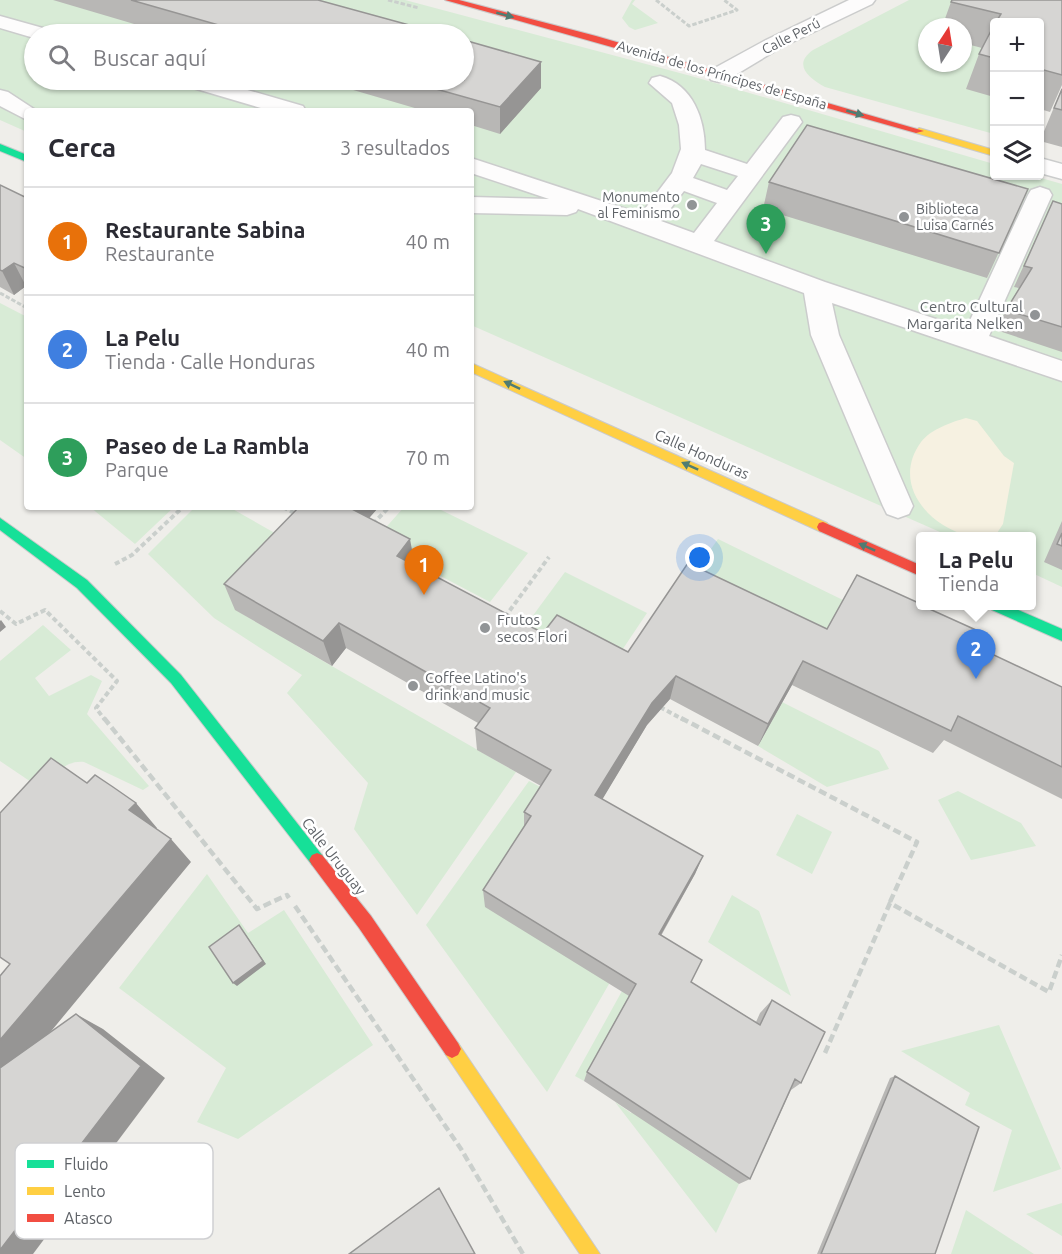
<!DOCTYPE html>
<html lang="es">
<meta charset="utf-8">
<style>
body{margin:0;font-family:Ubuntu,sans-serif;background:#f2f2f3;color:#2b2b33}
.controls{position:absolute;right:18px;top:18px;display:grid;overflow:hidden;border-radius:6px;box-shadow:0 2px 4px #0004}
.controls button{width:54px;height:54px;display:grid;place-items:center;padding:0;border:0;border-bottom:2px solid #e1e1e2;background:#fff;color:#2b2b33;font:30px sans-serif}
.compass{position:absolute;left:918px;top:18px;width:54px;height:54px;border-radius:50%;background:#fff;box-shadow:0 2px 4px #0004;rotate:12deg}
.you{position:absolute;left:700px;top:558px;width:21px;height:21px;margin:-15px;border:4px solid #fff;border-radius:50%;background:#1a73e8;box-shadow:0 0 0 9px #1a73e833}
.badge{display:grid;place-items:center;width:39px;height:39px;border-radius:50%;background:#0b8043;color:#fff;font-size:20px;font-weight:700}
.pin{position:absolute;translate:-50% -50px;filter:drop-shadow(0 2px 3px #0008)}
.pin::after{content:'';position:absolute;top:32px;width:21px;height:18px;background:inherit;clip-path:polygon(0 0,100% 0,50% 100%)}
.popup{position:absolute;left:916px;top:532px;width:120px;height:78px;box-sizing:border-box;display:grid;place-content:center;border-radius:6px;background:#fff;filter:drop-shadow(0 2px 4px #0005);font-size:20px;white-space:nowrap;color:#7c7c81}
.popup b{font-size:22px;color:#2b2b33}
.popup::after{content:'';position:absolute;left:50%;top:100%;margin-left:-12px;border:12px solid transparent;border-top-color:#fff}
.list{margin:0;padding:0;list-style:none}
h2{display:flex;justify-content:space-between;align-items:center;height:78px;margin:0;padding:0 24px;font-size:26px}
h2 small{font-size:20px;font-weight:400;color:#7c7c81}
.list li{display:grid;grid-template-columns:39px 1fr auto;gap:18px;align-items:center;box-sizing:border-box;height:108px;padding:0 24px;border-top:2px solid #e1e1e2}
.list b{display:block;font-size:22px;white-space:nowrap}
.list p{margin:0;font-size:20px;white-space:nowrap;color:#7c7c81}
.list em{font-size:20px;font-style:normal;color:#7c7c81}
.icon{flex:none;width:33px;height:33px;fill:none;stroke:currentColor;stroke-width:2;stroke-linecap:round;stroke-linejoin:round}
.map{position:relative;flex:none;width:1062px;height:1254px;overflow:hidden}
.search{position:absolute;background:#fff;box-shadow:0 2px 4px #0004;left:24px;top:24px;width:450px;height:66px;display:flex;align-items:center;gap:15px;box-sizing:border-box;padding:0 21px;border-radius:33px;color:#7c7c81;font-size:22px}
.panel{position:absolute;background:#fff;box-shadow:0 2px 4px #0004;left:24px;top:108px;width:450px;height:402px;border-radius:6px}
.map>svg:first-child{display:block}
.green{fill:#d8ebd6;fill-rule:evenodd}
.sand{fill:#f6f1e1}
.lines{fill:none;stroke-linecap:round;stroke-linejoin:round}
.street-casing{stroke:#cbcccc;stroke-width:3}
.fast-casing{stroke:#cacacb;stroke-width:2}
.slow-casing{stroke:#cacacb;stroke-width:2}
.jam-casing{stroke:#cacacb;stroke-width:2}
.path-far2{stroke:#cacfcc;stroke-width:3;stroke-dasharray:4.5 2;stroke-linecap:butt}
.path-far1{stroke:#cacfcc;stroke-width:4;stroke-dasharray:5 3;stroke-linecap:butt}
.path{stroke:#cacfcc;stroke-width:4.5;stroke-dasharray:8 4;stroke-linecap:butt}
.street{fill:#fdfcfc;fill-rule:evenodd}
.fast{fill:#16e098;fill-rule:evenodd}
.slow{fill:#ffcf43;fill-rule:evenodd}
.jam{fill:#f24e42;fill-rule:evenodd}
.wall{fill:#b8b7b5}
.shaded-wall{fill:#969594}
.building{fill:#d6d5d3;stroke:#969594;stroke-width:1.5}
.oneway{fill:#507c72}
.poi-dot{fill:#919496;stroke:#fff;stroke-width:2}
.labels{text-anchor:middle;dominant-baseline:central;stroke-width:5;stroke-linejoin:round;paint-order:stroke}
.far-street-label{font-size:14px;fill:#5f6368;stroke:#fff}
.far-poi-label{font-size:14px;fill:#5f6368;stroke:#fff;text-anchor:end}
.poi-label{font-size:15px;fill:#5f6368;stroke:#fff;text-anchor:start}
.street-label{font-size:15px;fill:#5f6368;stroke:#fff}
.key{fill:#fff;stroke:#cfd0d2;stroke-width:1.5}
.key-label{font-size:16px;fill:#5f6368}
</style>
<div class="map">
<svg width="1062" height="1254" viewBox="0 0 1062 1254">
<rect width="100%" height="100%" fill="#efeeea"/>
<path class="green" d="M0 0H405L691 76 994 164V176H1034L1062 184V587L1032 573V536H949L471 325V111H27V132L0 120ZM34 34H464V80H34Z
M632 0H635L632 4 658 23 635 30 629 27 622 18Z
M909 0H960L945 27H927V63H963V43L989 47 994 97V134L825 87C809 78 792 65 813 50Z
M0 303 27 317V459L0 440Z
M90 507H174L135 544Z
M195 507H229L310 553 236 610 268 629 273 624 297 646 516 772 417 915 354 829 368 783 287 693 302 675 214 618 148 554Z
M404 507H435L528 553 490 602 374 541Z
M718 539 845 601 828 630 682 590Z
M565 572 647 613 610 668 526 625Z
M43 625 71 650 35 678 49 696 91 675 102 681 87 714 149 786 143 790 84 762C64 760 54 776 40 788L0 761V661Z
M782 702 879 751 889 769 827 787 758 746Z
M529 781 550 792 609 984 547 1092 426 925Z
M958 791 1021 823 1036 846 971 860 938 800Z
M797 814 832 832 812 874 776 855Z
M207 874 248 933 284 910 373 1045 238 1139 197 1122 226 1068 119 988Z
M732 895 759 911 791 996 708 942Z
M622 991 645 1006 612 1032 584 1081 575 1076Z
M999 1025 1061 1169 993 1192 1012 1130 965 1105 970 1093 901 1051Z
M641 1096 686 1149 739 1184 716 1233 615 1102 631 1113Z
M1062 1203V1236L1026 1214Z
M966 1210 1034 1254H951Z"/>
<path class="sand" d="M966 418 977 421 1004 456 1014 463 1003 524 995 536C987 537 976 538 968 536 925 524 892 482 921 442 931 429 952 422 966 418Z"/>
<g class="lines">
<g class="street-casing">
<path id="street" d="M849 0H875L872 4 780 48 727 80 719 82 711 80 708 75 711 70 766 40Z
M0 16 50 30 53 34H34V38L0 28Z
M660 76C693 85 705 119 705 150L747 164 783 117 791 115 799 117 802 122 714 241 825 282 966 329 1028 195 1031 190 1040 187 1049 190 1052 195 989 336 1062 361V381L832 303 839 335 913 506 909 514 898 518 887 514 883 506 811 335 804 293 578 209 576 212 567 215 471 213V197L549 199 471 173V158L641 214 672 173 681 149 679 125 672 103 649 83 652 78ZM701 164 738 176 727 190 693 178ZM684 191 717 203 694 233 661 221Z
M180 80H213L303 106 306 111H271L183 85Z
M0 90 8 92 37 111H27V120L0 106Z
M1040 158 1062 164V179L1040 173Z"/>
</g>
<g class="fast-casing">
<path id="fast" d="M0 144 27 155V162L0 151Z
M0 518 87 580 181 675 322 855 325 860 322 865 317 867 312 865 171 683 77 588 0 530Z
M991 606H1009L1062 629V641L992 610Z"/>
</g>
<g class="slow-casing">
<path id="slow" d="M919 128 994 150V156L916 133 914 131Z
M471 363 827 523 829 527 823 532 819 531 471 372Z
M452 1040 458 1043 600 1254H580L446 1055 443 1049 446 1043Z"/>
</g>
<g class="jam-casing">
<path id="jam" d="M445 0H459L596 36 924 131 916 133Z
M823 522 920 565V576L819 531 817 527 819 523Z
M317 853 322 855 371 916 458 1043 461 1049 458 1055 452 1058 446 1055 359 928 312 865 309 860 312 855Z"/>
</g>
<path class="path-far2" d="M388 0 419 8
M656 0 689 26 737 10 724 0
M0 293 27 308"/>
<path class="path-far1" d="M283 507 296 514
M373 524 389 507
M115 564 132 555 183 507
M0 611 16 624 45 610 117 681 96 708 105 720
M505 617 549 557
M660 707 684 720"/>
<path class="path" d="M104 718 257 909 287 895 289 898
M681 718 917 842 890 902
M295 906 461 1149 523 1254
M825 1053 890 903 1049 992 1062 955"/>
<use href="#street" class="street"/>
<use href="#fast" class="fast"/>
<use href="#slow" class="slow"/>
<use href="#jam" class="jam"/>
</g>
<path class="wall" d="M53 0H318L442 34H168Z
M1062 0V85L1050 112 1040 109V22H994V97L966 89 979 54 982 48 963 43V27H942L951 2Z
M541 62V88L500 134 471 125V111H425L319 80H464Z
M1062 88V147L1040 141Z
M769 182 1028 189 987 278 763 209Z
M0 185 27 198V287L26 286 14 295 0 287Z
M1053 201 1062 204V352L996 330 1006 310 1019 288 1014 287Z
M378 508 369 518 415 566 543 633 628 652 827 629 981 649 1062 687V799L944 740 933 753 792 685 758 746 670 699 647 725 602 799 703 856 695 874 661 936 691 982 756 1022 760 1013 772 1000 801 1083 791 1090 750 1179 739 1184 584 1081 587 1072 629 996 485 907 483 890 524 827V812L541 786 477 750 475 728 478 723 346 648 332 666 235 610 224 584Z
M1062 521V570L1044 562Z
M895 1076 935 1254H817L890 1078Z"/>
<path class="shaded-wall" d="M541 62V88L500 134V107Z
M14 263 26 286 14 295 2 271Z
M347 507H378V508L354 535Z
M410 539 415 566 397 556Z
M1 620 6 627 0 632V621Z
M339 623 346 648 332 666 323 641Z
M803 661 792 685 758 746 768 724Z
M676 676 670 699 647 725 593 815 595 795 652 703Z
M136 803 157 828 151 835 129 810Z
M171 839 191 862 0 1093V1040Z
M703 856 695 874 653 949 659 934Z
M239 925 266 964 237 986 233 983Z
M76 1014 103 1029 165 1078 33 1254H0V1250Z"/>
<path class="building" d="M131 0H318L442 34H250Z
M952 0H1062V75L1040 69V22H996L1001 14 951 2Z
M994 25V58L979 54Z
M464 40 541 62 500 107 404 80H464Z
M1062 89V110L1054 108Z
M807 125 1028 189 999 253 769 182Z
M0 185 27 198V269L14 263 2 271 0 270Z
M1053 201 1062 204V327L1006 310 1032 268 1024 266Z
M299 507H348L410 539 397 556 543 633 557 615 628 652 688 563 827 629 857 575 921 604V606H923L987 635 981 649 1062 687V767L958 716 951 731 803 661 768 724 676 676 652 703 595 795 703 856 659 934 702 960 691 982 760 1025 772 1000 825 1032 801 1083 795 1079 750 1179 587 1072 636 984 483 890 531 816 524 812 551 770 475 728 490 708 339 623 323 641 224 584Z
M1062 533V546L1057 544Z
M51 758 87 783 95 775 113 787 136 803 129 810 171 839 0 1040V976L10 964 0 957V813Z
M239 925 263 961 233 983 209 947Z
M76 1014 141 1066 0 1250V1068Z
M895 1076 979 1127 935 1254H821Z
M439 1188 475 1254H349Z"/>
<defs><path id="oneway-solid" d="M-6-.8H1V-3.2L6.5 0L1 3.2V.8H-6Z" transform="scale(1.5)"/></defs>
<g class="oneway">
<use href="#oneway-solid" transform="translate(505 15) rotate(15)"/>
<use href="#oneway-solid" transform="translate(855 113) rotate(16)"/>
<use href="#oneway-solid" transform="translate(512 385) rotate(-155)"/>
<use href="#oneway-solid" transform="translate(690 466) rotate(-156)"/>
<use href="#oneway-solid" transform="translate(867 547) rotate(-156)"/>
</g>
<g class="poi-dot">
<circle cx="692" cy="205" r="6"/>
<circle cx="904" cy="217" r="6"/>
<circle cx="1035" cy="315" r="6"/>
<circle cx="485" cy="628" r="6"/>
<circle cx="413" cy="686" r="6"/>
</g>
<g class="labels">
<g class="far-street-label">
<text transform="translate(791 36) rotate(-27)">Calle Perú</text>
<text transform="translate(722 75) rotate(16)">Avenida de los Príncipes de España</text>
</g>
<g class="far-poi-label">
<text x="680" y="197">Monumento<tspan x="680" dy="16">al Feminismo</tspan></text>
<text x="916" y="209" text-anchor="start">Biblioteca<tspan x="916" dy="16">Luisa Carnés</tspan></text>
</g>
<g class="poi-label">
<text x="1023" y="306" text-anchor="end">Centro Cultural<tspan x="1023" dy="17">Margarita Nelken</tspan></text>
<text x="497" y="619">Frutos<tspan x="497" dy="17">secos Flori</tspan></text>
<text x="425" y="677">Coffee Latino's<tspan x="425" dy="17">drink and music</tspan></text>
</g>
<g class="street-label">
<text transform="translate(702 454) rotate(24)">Calle Honduras</text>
<text transform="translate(334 856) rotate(52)">Calle Uruguay</text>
</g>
</g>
<rect x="15" y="1143" width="198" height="96" rx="9" class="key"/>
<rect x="27" y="1160" width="27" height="8" fill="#16e098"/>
<rect x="27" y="1187" width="27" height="8" fill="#ffcf43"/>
<rect x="27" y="1214" width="27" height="8" fill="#f24e42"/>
<g class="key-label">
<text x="64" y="1170">Fluido</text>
<text x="64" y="1197">Lento</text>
<text x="64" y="1224">Atasco</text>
</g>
</svg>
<div class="controls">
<button>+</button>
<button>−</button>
<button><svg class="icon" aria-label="layers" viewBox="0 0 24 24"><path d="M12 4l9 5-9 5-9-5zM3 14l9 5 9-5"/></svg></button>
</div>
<svg class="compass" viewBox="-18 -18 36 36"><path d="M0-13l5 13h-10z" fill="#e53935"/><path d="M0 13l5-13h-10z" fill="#7c7c81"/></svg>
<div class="you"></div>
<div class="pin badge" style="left:424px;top:595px;background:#e8710a">1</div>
<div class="pin badge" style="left:976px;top:679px;background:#3f7fe0">2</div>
<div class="popup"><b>La Pelu</b>Tienda</div>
<div class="pin badge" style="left:766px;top:254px;background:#2e9e5b">3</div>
<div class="search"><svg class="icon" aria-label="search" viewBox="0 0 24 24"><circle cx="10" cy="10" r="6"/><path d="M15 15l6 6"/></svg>Buscar aquí</div>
<section class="panel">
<h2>Cerca<small>3 resultados</small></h2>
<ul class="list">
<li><span class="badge" style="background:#e8710a">1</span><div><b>Restaurante Sabina</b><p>Restaurante</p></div><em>40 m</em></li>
<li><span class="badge" style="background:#3f7fe0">2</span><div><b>La Pelu</b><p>Tienda · Calle Honduras</p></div><em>40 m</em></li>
<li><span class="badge" style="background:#2e9e5b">3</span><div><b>Paseo de La Rambla</b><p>Parque</p></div><em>70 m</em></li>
</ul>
</section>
</div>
